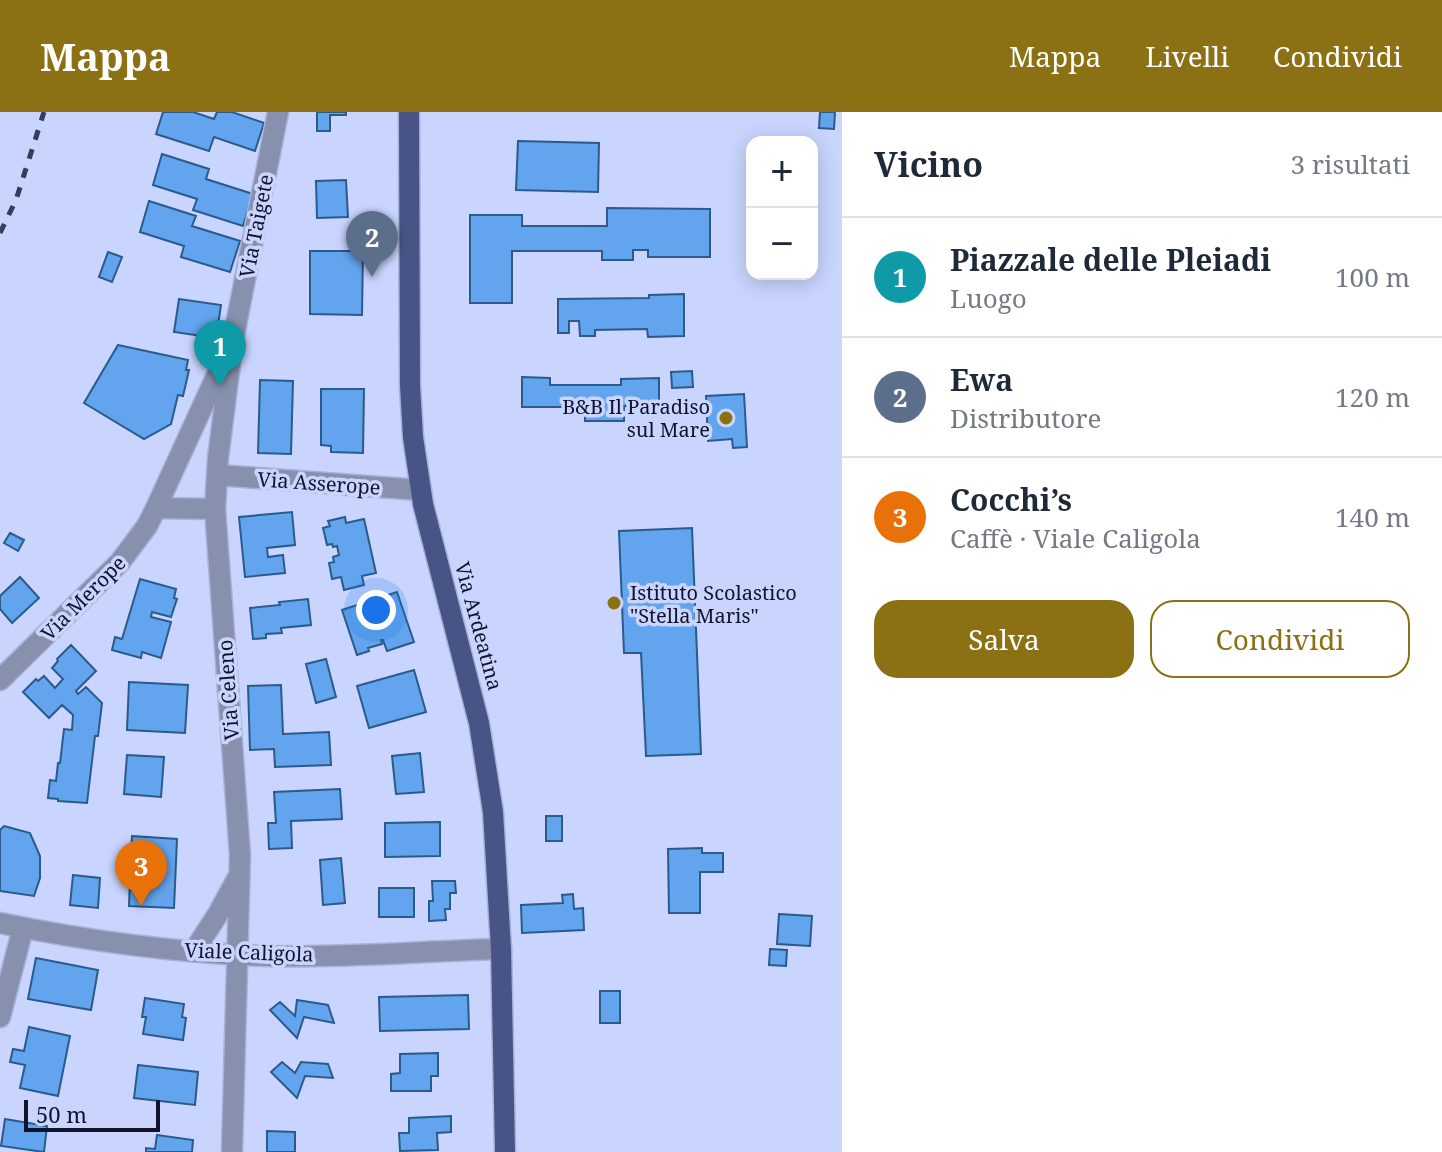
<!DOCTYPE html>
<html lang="it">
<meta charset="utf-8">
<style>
body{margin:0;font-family:"Noto Serif",serif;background:#f2f2f3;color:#1f2937}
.controls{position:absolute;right:24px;top:24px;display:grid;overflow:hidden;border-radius:16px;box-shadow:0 4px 20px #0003}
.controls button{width:72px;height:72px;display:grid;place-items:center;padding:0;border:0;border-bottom:2px solid #e0e1e3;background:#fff;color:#1f2937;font:40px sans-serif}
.scale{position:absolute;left:24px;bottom:20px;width:136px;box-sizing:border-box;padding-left:8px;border:4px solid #0f142c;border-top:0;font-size:22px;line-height:28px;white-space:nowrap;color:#0f142c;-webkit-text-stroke:6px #c9d5fe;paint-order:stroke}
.you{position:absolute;left:376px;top:498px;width:28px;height:28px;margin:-20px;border:6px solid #fff;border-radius:50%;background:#1a73e8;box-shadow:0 0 0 12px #1a73e833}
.badge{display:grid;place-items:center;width:52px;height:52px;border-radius:50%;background:#8b7114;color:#fff;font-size:26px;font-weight:700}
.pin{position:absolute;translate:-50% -66px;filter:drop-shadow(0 2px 4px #0008)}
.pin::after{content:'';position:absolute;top:42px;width:28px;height:24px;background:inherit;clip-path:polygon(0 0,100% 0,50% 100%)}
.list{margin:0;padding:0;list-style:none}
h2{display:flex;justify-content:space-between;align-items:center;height:104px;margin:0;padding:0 32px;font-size:34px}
h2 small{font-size:26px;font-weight:400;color:#747a83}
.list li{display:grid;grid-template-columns:52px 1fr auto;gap:24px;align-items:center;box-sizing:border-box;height:120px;padding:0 32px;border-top:2px solid #e0e1e3}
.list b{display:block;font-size:30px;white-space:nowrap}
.list p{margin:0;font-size:26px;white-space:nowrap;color:#747a83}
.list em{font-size:26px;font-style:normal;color:#747a83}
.actions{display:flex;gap:16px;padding:24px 32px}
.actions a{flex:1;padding:18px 0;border:2px solid #8b7114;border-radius:24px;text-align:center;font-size:28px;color:#8b7114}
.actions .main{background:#8b7114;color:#fff}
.map{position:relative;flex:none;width:842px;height:1040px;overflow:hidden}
header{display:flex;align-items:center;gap:48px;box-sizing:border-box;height:112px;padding:0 40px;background:#8b7114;color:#fff}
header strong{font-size:38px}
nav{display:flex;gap:44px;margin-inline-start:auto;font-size:28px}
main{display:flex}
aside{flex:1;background:#fff}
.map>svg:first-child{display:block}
.building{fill:#62a4ed;stroke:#2b5a8c;stroke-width:2}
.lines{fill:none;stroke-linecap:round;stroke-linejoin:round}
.minor-casing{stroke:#a8b2d8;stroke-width:23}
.major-casing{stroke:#a8b2d8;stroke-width:23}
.minor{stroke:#8790ac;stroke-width:20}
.major{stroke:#485486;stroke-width:20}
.rail{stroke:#373d59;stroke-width:5;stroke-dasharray:10 10;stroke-linecap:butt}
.poi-dot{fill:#8b7114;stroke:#c9d5fe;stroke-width:3}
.labels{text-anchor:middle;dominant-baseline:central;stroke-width:7;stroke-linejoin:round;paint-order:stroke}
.street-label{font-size:20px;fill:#0f142c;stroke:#c9d5fe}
.poi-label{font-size:20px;fill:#0f142c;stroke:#c9d5fe;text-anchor:end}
</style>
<header>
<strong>Mappa</strong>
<nav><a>Mappa</a><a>Livelli</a><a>Condividi</a></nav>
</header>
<main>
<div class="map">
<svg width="842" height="1040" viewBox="0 0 842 1040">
<rect width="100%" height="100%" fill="#c9d5fe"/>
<path class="building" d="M163 0H193L214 7 217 0H232L264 11 255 39 214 25 209 39 156 22Z
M317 0H346V3H330V19H317Z
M820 0H835L834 17 819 16Z
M518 29 599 31 598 80 516 78Z
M162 42 209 57 206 67 253 82 243 114 193 98 197 87 153 73Z
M346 68 348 105 317 106 316 69Z
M149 89 196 104 192 114 240 129 230 160 181 145 184 134 140 120Z
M607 96 710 97V145H648V138H633V148H602V139H512V191H470V103H522V114H607Z
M310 139H363L362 203 310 202Z
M108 140 122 145 112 170 99 165Z
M684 182V224L648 225 647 217 595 218V224H580L579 209H569V221H558V187L649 186V183Z
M179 187 221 193 216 226 174 220Z
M118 233 188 248 186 258H189L183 284 178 283 171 312 144 327 84 291Z
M692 259 693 275 672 276 671 260Z
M522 265 550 266V273H621V267L659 266V289H637V295L624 294V309H585V295H522Z
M260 268 293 269 291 342 258 341Z
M321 277H364L363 341 331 340V334L321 333Z
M744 282 747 335 733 336 732 327 708 329 706 284Z
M292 400 295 433 267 436 268 445 283 443 285 461 245 465 239 405Z
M345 405 346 411 364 407 376 461 362 464 364 473 344 478 341 465 332 467 329 451 334 450 333 445 339 443 337 434 333 435 332 432 327 433 323 416 330 414 328 409Z
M692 416 701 642 646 644 641 541H624L619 419Z
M10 421 24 428 18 439 4 431Z
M20 465 39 486 12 511 0 497V484Z
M140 467 176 477 174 486 177 487 171 505 152 500 151 505 171 510 161 546 142 540 141 546 112 538 115 525 122 527Z
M397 480 414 530 387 539 383 528H381L382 532 368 536 369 539 357 543 342 498Z
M308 487 311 513 281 516 282 521 266 522V526L253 527 250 496 280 493 279 490Z
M71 533 96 559 76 579 78 582 86 575 102 591 98 624H95L87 691 58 689V687L48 686 50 668 56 669 58 651H60L64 617 72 618 73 603 62 593 49 606 23 580 36 567 38 569 44 564 55 576 63 567 52 556 58 549 57 547Z
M326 547 336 585 316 591 306 552Z
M414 558 426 600 369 616 357 574Z
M129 570 188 573 185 621 127 618Z
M281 573 283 622 329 620 331 653 275 655 274 637 250 638 248 574Z
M420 641 424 680 396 682 392 644Z
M127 643 164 645 161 685 124 682Z
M340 677 342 707 291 709 292 736 269 737 268 711H276L274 680Z
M546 704H562V729H546Z
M440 710V744L385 745V711Z
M4 714 30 721 40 744V766L34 784 0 779V718Z
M132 724 177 727 174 796 129 794 130 767 149 768V763L130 762Z
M702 736V741H723V760H700V801H669L668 737Z
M341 746 345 791 323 793 320 748Z
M73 763 100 766 98 796 70 793Z
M432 769H455L456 781H450V797H445L446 808 429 809V789H433Z
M379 776H414V805H379Z
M573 782 574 797 583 796 584 818 522 821 521 793 563 791 562 783Z
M779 802 812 804 810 834 777 832Z
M770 837 787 838 786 854 769 853Z
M36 846 98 858 91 898 28 887Z
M600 879H620V911H600Z
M468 883 469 917 380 919 379 885Z
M145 886 184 892 182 905 186 906 183 928 143 922 146 905H142Z
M297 888 328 893 334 911 304 905 297 926 270 898 280 890 295 904Z
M29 915 70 924 58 984 20 976 25 953 10 950 13 937 24 939Z
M438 941V964H431V979H391V962L400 961V942Z
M282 950 295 961 301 950 328 952 333 966 305 964 297 986 271 960Z
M138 953 198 960 195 993 134 986Z
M451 1004V1020L437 1021 438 1038 400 1039 399 1021H409V1006Z
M5 1007 47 1014 44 1040 1 1034Z
M267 1019 295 1020V1040H267Z
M157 1023 193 1028 192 1040H146V1036L155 1037Z"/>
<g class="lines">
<g class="minor-casing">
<path id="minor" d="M233 228 278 0
M217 363 420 378
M215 397 156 396 233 228 218 346 215 397 240 743 232 1040
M0 568 120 450 147 414 156 396
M0 811C88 829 178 841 268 844 345 846 423 839 501 837
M194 839 218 802 237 767
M0 905 23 816"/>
</g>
<g class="major-casing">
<path id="major" d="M409 0 410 273 413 325 423 392 479 611 493 700 501 837 505 1040"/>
</g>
<use href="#minor" class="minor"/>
<use href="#major" class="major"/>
<path class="rail" d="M0 121 16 88 44 0"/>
</g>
<g class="poi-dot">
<circle cx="726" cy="306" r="8"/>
<circle cx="614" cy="491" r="8"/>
</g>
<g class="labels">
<g class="street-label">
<text transform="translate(256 114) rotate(-79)">Via Taigete</text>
<text transform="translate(319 371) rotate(4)">Via Asserope</text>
<text transform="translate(83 486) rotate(-45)">Via Merope</text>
<text transform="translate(479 514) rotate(75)">Via Ardeatina</text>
<text transform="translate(228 578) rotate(-94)">Via Celeno</text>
<text transform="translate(249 840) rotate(2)">Viale Caligola</text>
</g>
<g class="poi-label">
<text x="710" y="294">B&amp;B Il Paradiso<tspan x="710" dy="23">sul Mare</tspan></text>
<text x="630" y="480" text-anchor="start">Istituto Scolastico<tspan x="630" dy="23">"Stella Maris"</tspan></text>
</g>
</g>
</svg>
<div class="controls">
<button>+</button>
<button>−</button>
</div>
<div class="scale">50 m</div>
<div class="you"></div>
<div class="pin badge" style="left:220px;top:274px;background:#0f9aa8">1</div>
<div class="pin badge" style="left:372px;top:165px;background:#5c6f8a">2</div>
<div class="pin badge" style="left:141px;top:794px;background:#e8710a">3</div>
</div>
<aside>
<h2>Vicino<small>3 risultati</small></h2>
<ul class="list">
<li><span class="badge" style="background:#0f9aa8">1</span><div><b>Piazzale delle Pleiadi</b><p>Luogo</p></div><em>100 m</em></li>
<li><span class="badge" style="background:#5c6f8a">2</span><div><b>Ewa</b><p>Distributore</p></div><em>120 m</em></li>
<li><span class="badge" style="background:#e8710a">3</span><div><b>Cocchi’s</b><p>Caffè · Viale Caligola</p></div><em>140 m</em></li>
</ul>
<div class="actions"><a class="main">Salva</a><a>Condividi</a></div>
</aside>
</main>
